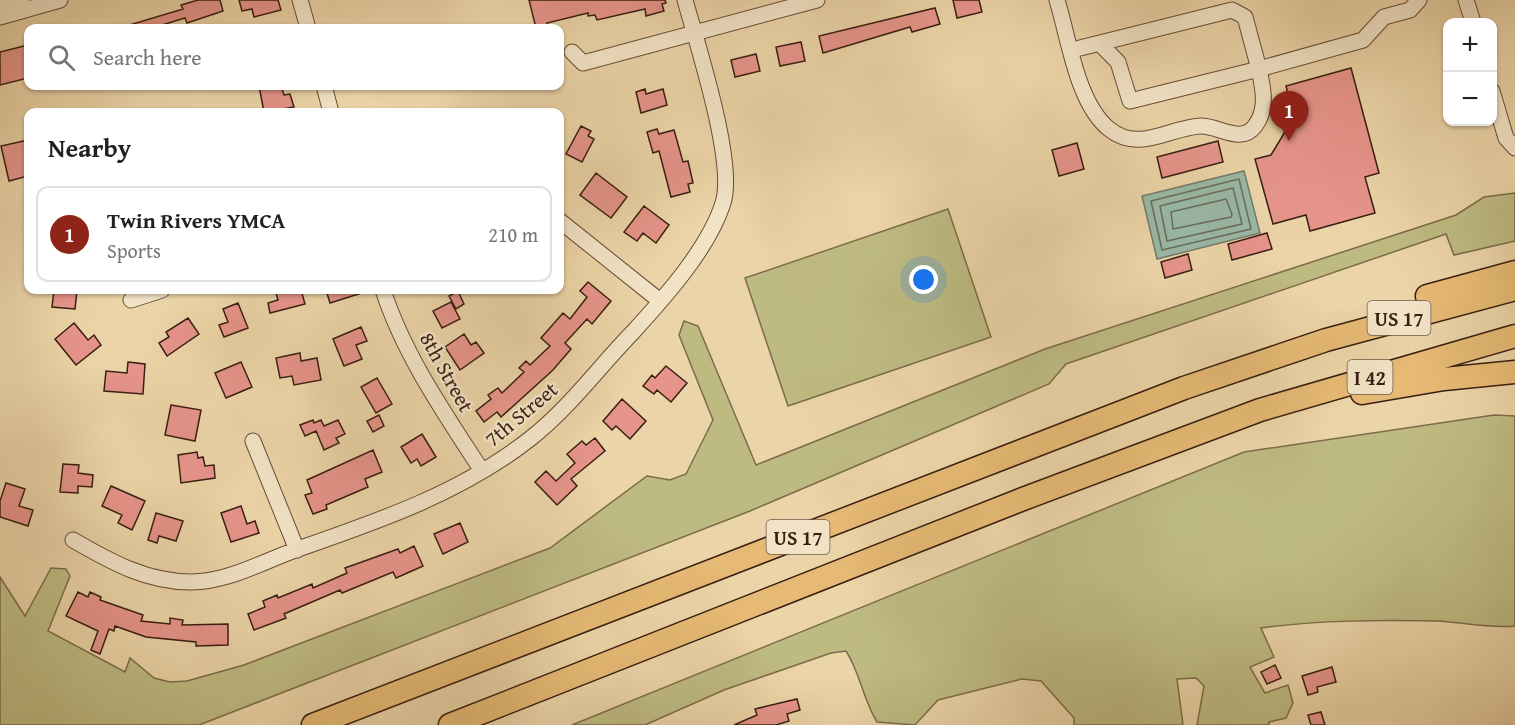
<!DOCTYPE html>
<meta charset="utf-8">
<style>
body{margin:0;font-family:"Gentium Book Plus",serif;background:#f6f6f6;color:#202124}
.controls{position:absolute;right:18px;top:18px;display:grid;overflow:hidden;border-radius:12px;box-shadow:0 2px 4px #0004}
.controls button{width:54px;height:54px;display:grid;place-items:center;padding:0;border:0;border-bottom:2px solid #e0e0e0;background:#fff;color:#202124;font:30px sans-serif}
.you{position:absolute;left:924px;top:280px;width:21px;height:21px;margin:-15px;border:4px solid #fff;border-radius:50%;background:#1a73e8;box-shadow:0 0 0 9px #1a73e833}
.badge{display:grid;place-items:center;width:39px;height:39px;border-radius:50%;background:#8f2418;color:#fff;font-size:20px;font-weight:700}
.pin{position:absolute;translate:-50% -50px;filter:drop-shadow(0 2px 3px #0008)}
.pin::after{content:'';position:absolute;top:32px;width:21px;height:18px;background:inherit;clip-path:polygon(0 0,100% 0,50% 100%)}
.list{margin:0;padding:0;list-style:none}
h2{display:flex;justify-content:space-between;align-items:center;height:78px;margin:0;padding:0 24px;font-size:26px}
h2 small{font-size:20px;font-weight:400;color:#757577}
.list li{display:grid;grid-template-columns:39px 1fr auto;gap:18px;align-items:center;box-sizing:border-box;height:96px;margin:0 12px 12px;padding:0 12px;border:2px solid #e0e0e0;border-radius:12px}
.list b{display:block;font-size:22px;white-space:nowrap}
.list p{margin:0;font-size:20px;white-space:nowrap;color:#757577}
.list em{font-size:20px;font-style:normal;color:#757577}
.icon{flex:none;width:33px;height:33px;fill:none;stroke:currentColor;stroke-width:2;stroke-linecap:round;stroke-linejoin:round}
.map{position:relative;flex:none;width:1515px;height:725px;overflow:hidden}
.search{position:absolute;background:#fff;box-shadow:0 2px 4px #0004;left:24px;top:24px;width:540px;height:66px;display:flex;align-items:center;gap:15px;box-sizing:border-box;padding:0 21px;border-radius:12px;color:#757577;font-size:22px}
.panel{position:absolute;background:#fff;box-shadow:0 2px 4px #0004;left:24px;top:108px;width:540px;height:186px;border-radius:12px}
.map>svg:first-child{display:block}
.green{fill:#bebb82;stroke:#7c6c4a;stroke-width:1.5}
.water{fill:#99b8a5;stroke:#737a6a;stroke-width:1.5}
.lines{fill:none;stroke-linecap:round;stroke-linejoin:round}
.shore{stroke:#696b5c;stroke-width:1.5}
.building{fill:#e6948a;stroke:#391e12;stroke-width:1.5}
.minor-casing{stroke:#664c37;stroke-width:17}
.highway-casing{stroke:#391e12;stroke-width:25}
.minor{stroke:#f2e3c6;stroke-width:15}
.highway{stroke:#e6ba74;stroke-width:22}
.labels{text-anchor:middle;dominant-baseline:central;stroke-width:5;stroke-linejoin:round;paint-order:stroke}
.shield{fill:#f2e3c6;stroke:#705948;stroke-width:1.5}
.shield-label{font-size:20px;font-weight:bold;fill:#391e12}
.street-label{font-size:21px;fill:#391e12;stroke:#f2e3c6}
</style>
<div class="map">
<svg width="1515" height="725" viewBox="0 0 1515 725">
<rect width="100%" height="100%" fill="#ebd4a7"/>
<filter id="stains"><feTurbulence type="fractalNoise" baseFrequency=".00333" numOctaves="4"/><feColorMatrix values="0 0 0 0 .2 0 0 0 0 .09 0 0 0 0 .02 0 0 0 .5 -.17"/></filter>
<radialGradient id="worn" r=".72"><stop offset=".6" stop-color="#630" stop-opacity="0"/><stop offset="1" stop-color="#630" stop-opacity=".3"/></radialGradient>
<path class="green" d="M1515 193V241L1454 255 1446 234 1066 364 1049 384 750 511 199 725H0V577L25 616 51 568 66 569 70 576 48 631 125 672 130 658 154 678 170 682 187 681 244 665 550 548 647 476 670 480 686 474 713 420 679 335 684 321 698 326 756 465 1045 349 1456 215 1484 197Z
M948 209 991 337 788 406 745 278Z
M1494 415 1515 416V626C1489 629 1463 622 1437 621 1378 620 1320 620 1261 628L1274 657 1250 667 1265 693 1288 685 1293 703 1286 718 1269 722V725H1197L1204 686 1196 678 1177 679 1183 725H1074V718L1041 681 1022 679 938 700 915 725 877 722C863 700 860 672 846 651L831 653 724 690 645 725H572L1244 452Z"/>
<path class="water" d="M1244 171 1260 233 1157 259 1142 196Z"/>
<g class="lines">
<path class="shore" d="M1239 179 1251 229 1162 250 1151 201Z
M1233 188 1242 224 1167 241 1160 206Z
M1226 199 1232 214 1231 217 1173 229 1171 212Z"/>
</g>
<path class="building" d="M198 0H220L223 11 187 23 185 18 162 25 163 28H126V26L183 9 181 5Z
M239 0H278L281 10 254 17 252 9 242 11Z
M529 0H665L666 3 662 4 664 11 646 16 645 9 597 20 595 15 588 16V13L547 23 548 28H536Z
M953 0H979L982 12 957 18Z
M935 8 940 24 912 32 910 27 823 53 819 36Z
M801 42 805 61 780 66 776 47Z
M28 45V78L0 85V52Z
M756 54 760 71 735 77 731 60Z
M1351 68 1379 173 1365 177 1375 213 1310 231 1306 215 1273 224 1255 159 1271 155 1294 117 1286 86Z
M259 86H281L284 95 290 94 294 107 264 112Z
M645 89 646 94 663 89 667 105 641 113 636 92Z
M581 126 591 131 588 136 594 139 582 162 566 154Z
M657 129 659 134 674 130 683 162 688 161 693 183 688 184 690 192 671 197 659 151 653 153 647 132Z
M28 140V176L9 181 1 146Z
M1218 141 1223 162 1162 178 1157 157Z
M1077 143 1084 169 1059 176 1052 150Z
M596 173 627 197 611 218 580 195Z
M644 206 669 225 656 243 643 233 637 241 624 232Z
M1267 233 1272 249 1232 260 1228 244Z
M1188 254 1192 270 1165 278 1161 262Z
M588 282 611 301 592 324 587 319 565 343 571 349 553 370 501 417 497 412 484 422 476 411 491 399 488 395 498 388 502 393 524 372 519 368 526 361 530 365 550 346 541 338 563 313 570 319 587 297 580 291Z
M54 290H77L75 309 52 307Z
M275 290H301L305 304 270 313 268 303 278 300Z
M326 290H365V292L330 303Z
M458 291 464 304 456 309 449 296Z
M451 302 460 319 442 328 433 311Z
M238 303 248 328 224 337 219 325 228 322 223 309Z
M188 318 199 334 167 356 159 343 169 337 166 332Z
M74 323 88 340 94 335 101 345 76 365 55 339Z
M361 327 367 341 356 345 362 359 344 366 333 339Z
M464 334 471 345 476 342 484 353 460 370 445 347Z
M300 353 301 361 317 358 321 380 294 385 292 376 280 378 276 358Z
M128 362 145 364 143 394 104 391 106 371 127 373Z
M241 362 252 387 226 398 215 373Z
M666 366 687 383 671 402 657 390 654 394 643 386 652 375 655 378Z
M377 378 392 404 376 413 361 387Z
M622 399 646 421 630 439 616 426 612 430 603 421Z
M171 405 201 410 195 441 165 435Z
M379 415 384 426 373 432 367 421Z
M313 420 314 423 321 420 324 426 338 420 345 434 336 438 339 443 324 450 316 431 305 436 300 425Z
M422 434 436 457 421 466 417 459 411 463 401 447Z
M595 438 605 451 571 479 577 486 557 505 535 482 546 471 556 481 575 463 567 454 582 441 586 445Z
M373 450 382 472 365 479 368 487 326 505 327 509 313 514 305 495 312 493 307 480Z
M197 452 198 458 203 457 205 466 214 465 215 478 181 483 178 455Z
M63 464 79 465 78 473 93 475 92 487 78 486V493L60 492Z
M6 483 25 489 19 506 33 510 28 526 0 517V501Z
M111 486 145 501 132 530 118 523 122 515 102 506Z
M241 506 247 524 255 521 259 533 231 542 221 513Z
M156 513 183 521 176 541 159 536 157 543 148 540Z
M460 523 468 542 443 554 434 534Z
M414 546 423 566 396 578 393 572 342 593 340 590 284 614 286 618 254 630 248 614 265 607 263 601 277 595 278 598 312 584 313 588 347 573 345 568 398 549 400 553Z
M78 592 88 597 90 592 101 597 100 600 143 615 141 621 170 624V618L183 620 182 625 228 624V645L196 646V642L146 637 115 626 114 631 109 629 100 654 91 650 98 631 66 616Z
M1275 665 1281 678 1267 684 1261 672Z
M1332 667 1336 682 1317 687 1318 692 1308 695 1302 676Z
M797 699 800 710 787 714 789 721 776 725H734L757 715 755 709Z
M1321 712 1325 725H1311L1308 715Z"/>
<g class="lines">
<g class="minor-casing">
<path id="minor" d="M300 0 308 28
M1057 0C1069 39 1077 103 1109 129 1139 153 1168 128 1200 126 1218 125 1241 145 1255 126 1268 109 1263 88 1259 69L1363 40 1384 17 1410 10 1419 0
M1466 0 1473 22
M0 6 22 0
M0 17 60 0
M1072 50 1232 10 1245 17 1259 69 1130 101 1118 62 1101 45
M572 52 583 63 817 0
M324 86 331 112
M1492 91 1506 138 1515 148
M560 221 660 301
M383 290C404 355 445 414 482 471
M131 300 162 290
M253 441 297 550
M73 540C111 562 147 582 191 582 228 582 264 561 298 549 379 521 463 492 531 438 570 407 599 367 633 332 665 297 709 248 723 203 736 163 697 44 685 0"/>
</g>
<g class="highway-casing">
<path id="highway" d="M1427 296 1515 272
M1362 393 1444 379 1515 372
M313 725 1184 388 1326 340 1515 289
M450 725 1023 499 1260 410 1515 336"/>
</g>
<use href="#minor" class="minor"/>
<use href="#highway" class="highway"/>
</g>
<g class="labels">
<g class="shield">
<rect x="1367.5" y="301" width="63" height="34" rx="4.5"/>
<rect x="1347.5" y="360" width="45" height="34" rx="4.5"/>
<rect x="766.5" y="520" width="63" height="34" rx="4.5"/>
</g>
<g class="shield-label">
<text x="1399" y="318">US 17</text>
<text x="1370" y="377">I 42</text>
<text x="798" y="537">US 17</text>
</g>
<g class="street-label">
<text transform="translate(447 372) rotate(61)">8th Street</text>
<text transform="translate(521 414) rotate(-40)">7th Street</text>
</g>
</g>
<rect width="100%" height="100%" filter="url(#stains)"/>
<rect width="100%" height="100%" fill="url(#worn)"/>
</svg>
<div class="controls">
<button>+</button>
<button>−</button>
</div>
<div class="you"></div>
<div class="pin badge" style="left:1289px;top:141px">1</div>
<div class="search"><svg class="icon" aria-label="search" viewBox="0 0 24 24"><circle cx="10" cy="10" r="6"/><path d="M15 15l6 6"/></svg>Search here</div>
<section class="panel">
<h2>Nearby<small></small></h2>
<ul class="list">
<li><span class="badge">1</span><div><b>Twin Rivers YMCA</b><p>Sports</p></div><em>210 m</em></li>
</ul>
</section>
</div>
